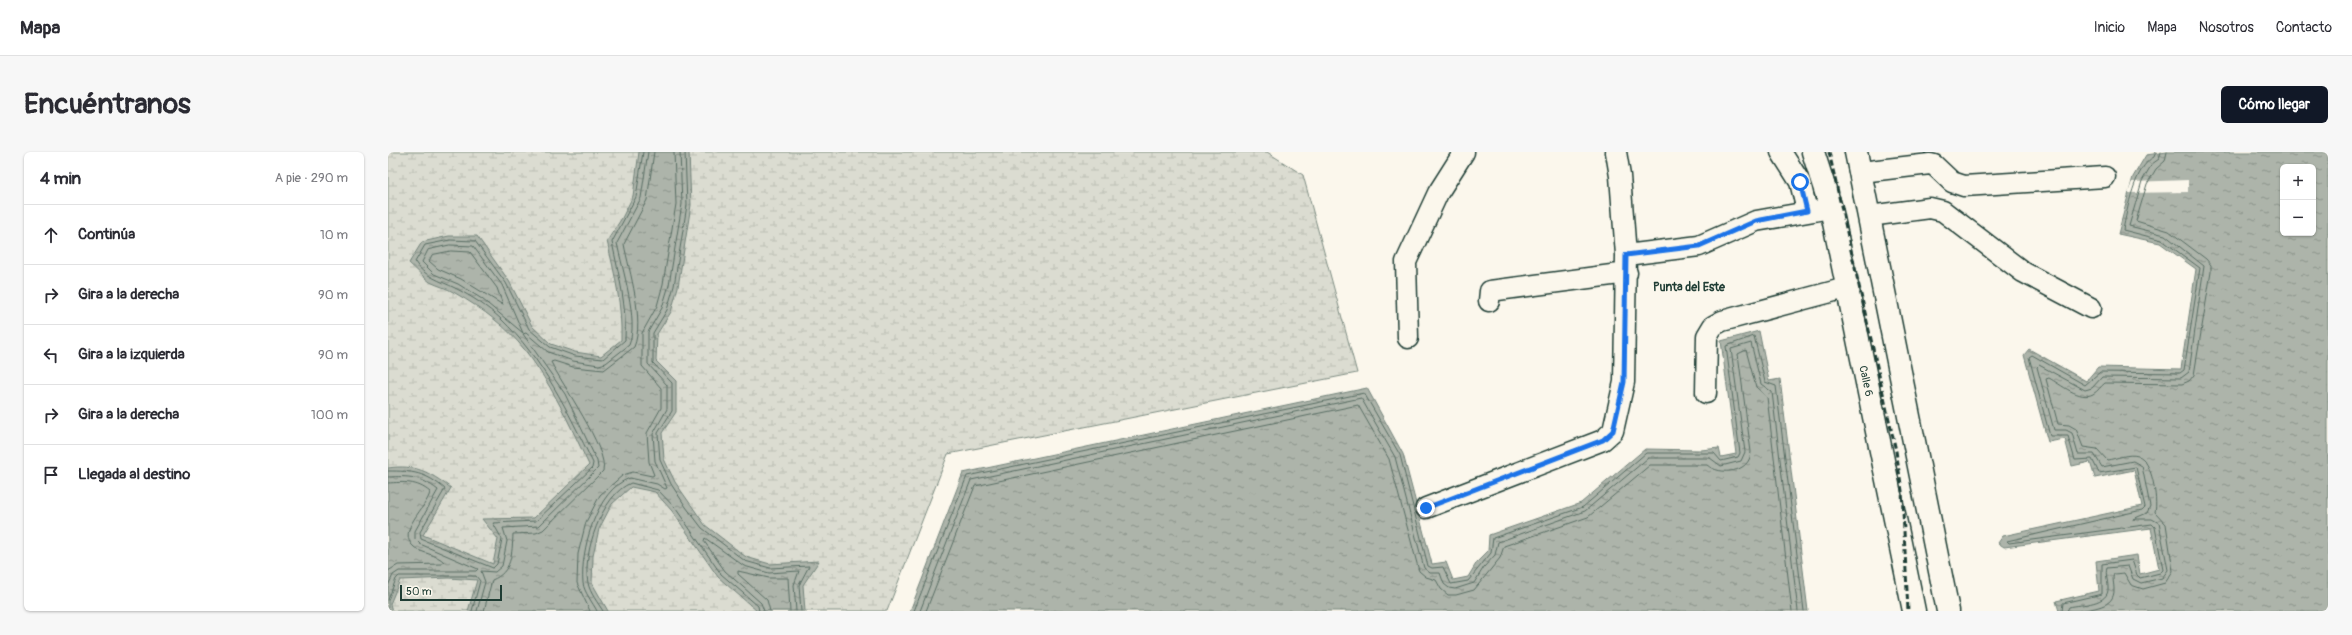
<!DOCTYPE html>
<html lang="es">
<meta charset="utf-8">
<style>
body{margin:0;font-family:Pangolin,sans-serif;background:#f7f7f7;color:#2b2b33}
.controls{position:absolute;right:12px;top:12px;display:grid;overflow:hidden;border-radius:6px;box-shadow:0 1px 3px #0004}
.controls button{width:36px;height:36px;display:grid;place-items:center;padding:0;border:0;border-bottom:1px solid #e1e1e2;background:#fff;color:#2b2b33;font:20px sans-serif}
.scale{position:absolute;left:12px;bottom:10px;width:102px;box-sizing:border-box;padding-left:4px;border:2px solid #1f3d34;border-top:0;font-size:11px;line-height:14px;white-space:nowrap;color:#1f3d34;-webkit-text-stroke:3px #fbf7ec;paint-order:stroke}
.stop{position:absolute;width:12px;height:12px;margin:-9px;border:3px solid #1a73e8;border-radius:50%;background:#fff}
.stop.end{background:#1a73e8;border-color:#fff;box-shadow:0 1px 4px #0008}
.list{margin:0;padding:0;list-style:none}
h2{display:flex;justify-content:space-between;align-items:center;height:52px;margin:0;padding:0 16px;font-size:17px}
h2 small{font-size:13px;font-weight:400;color:#7c7c81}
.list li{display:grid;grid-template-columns:26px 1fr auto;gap:12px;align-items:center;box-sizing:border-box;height:60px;padding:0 16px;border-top:1px solid #e1e1e2}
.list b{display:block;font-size:15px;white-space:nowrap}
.list em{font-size:13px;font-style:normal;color:#7c7c81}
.icon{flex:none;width:22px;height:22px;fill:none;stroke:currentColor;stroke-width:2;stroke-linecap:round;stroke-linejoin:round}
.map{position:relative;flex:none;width:1940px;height:459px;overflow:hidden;border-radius:6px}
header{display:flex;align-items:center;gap:24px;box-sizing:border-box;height:56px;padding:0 20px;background:#fff;border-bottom:1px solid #e1e1e2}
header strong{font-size:19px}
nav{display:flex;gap:22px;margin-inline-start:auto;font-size:14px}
.intro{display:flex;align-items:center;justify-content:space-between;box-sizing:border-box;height:96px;padding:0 24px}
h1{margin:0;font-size:28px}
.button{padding:10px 18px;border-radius:6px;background:#111827;color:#fff;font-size:14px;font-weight:700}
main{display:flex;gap:24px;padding:0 24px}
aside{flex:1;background:#fff;border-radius:6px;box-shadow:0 1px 3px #0004}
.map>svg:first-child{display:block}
.wetland{fill:url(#wetland-marsh);stroke:#7d8c82}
.water{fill:url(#water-ripples);stroke:#74847b;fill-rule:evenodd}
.pier{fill:#fbf7ec}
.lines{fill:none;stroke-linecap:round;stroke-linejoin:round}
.shore{stroke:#586d63;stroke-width:1}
.minor-casing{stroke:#1f3d34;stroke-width:23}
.highway-casing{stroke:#1f3d34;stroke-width:25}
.minor{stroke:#fbf7ec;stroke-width:20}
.highway{stroke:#fbf7ec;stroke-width:22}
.rail{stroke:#1f3d34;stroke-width:3;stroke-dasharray:6 3;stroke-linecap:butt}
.route{stroke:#1a73e8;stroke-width:5}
.labels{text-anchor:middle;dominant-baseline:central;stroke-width:3;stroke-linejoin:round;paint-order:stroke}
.street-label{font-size:11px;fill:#1f3d34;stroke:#fbf7ec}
.neighbourhood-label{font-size:12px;font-weight:bold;fill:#1f3d34;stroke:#fbf7ec}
</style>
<header>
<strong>Mapa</strong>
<nav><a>Inicio</a><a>Mapa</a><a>Nosotros</a><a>Contacto</a></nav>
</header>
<div class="intro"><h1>Encuéntranos</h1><a class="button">Cómo llegar</a></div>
<main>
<aside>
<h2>4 min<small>A pie · 290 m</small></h2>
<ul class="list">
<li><svg class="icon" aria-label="ahead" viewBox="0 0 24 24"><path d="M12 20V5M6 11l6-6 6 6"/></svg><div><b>Continúa</b></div><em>10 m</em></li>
<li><svg class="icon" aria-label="right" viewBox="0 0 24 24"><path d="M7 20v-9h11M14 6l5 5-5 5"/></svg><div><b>Gira a la derecha</b></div><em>90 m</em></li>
<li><svg class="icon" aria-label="left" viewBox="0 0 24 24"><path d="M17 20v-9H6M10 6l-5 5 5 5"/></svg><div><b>Gira a la izquierda</b></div><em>90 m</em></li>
<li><svg class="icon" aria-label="right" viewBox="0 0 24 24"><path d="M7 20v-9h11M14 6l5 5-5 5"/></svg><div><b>Gira a la derecha</b></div><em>100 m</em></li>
<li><svg class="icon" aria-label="arrive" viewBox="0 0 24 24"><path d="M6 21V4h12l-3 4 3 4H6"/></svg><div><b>Llegada al destino</b></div></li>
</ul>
</aside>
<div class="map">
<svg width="1940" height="459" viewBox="0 0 1940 459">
<defs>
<pattern id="wetland-marsh" width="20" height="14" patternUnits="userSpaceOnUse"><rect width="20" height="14" fill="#dbdcd1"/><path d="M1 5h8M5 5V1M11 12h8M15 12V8" fill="none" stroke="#bcbeb4"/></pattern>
<pattern id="water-ripples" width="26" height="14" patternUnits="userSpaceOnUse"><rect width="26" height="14" fill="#adb4aa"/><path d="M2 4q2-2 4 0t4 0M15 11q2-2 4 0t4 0" fill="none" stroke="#8c948b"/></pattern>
</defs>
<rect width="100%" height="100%" fill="#fbf7ec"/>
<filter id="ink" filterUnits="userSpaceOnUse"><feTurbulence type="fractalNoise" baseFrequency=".025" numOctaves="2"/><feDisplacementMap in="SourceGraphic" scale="8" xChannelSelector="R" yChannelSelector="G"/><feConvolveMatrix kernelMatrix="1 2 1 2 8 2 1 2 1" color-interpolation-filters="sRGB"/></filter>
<g filter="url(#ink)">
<path class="wetland" d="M0 0H879L915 23 969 221 560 302 499 459H0Z"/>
<path class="water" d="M251 0H301L303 53 290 135 283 160 269 182 268 209 288 229V260L274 281 276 307 287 330 317 373 358 405 382 412 431 409 415 433 417 459H369L330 425 284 359 267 340 243 335 224 352 211 377 205 404 204 431 220 459H80L89 428 61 426 12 428 2 452 4 459H0V316C28 312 41 320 63 336L35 383 105 412 110 387 94 367 146 366 201 313C178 265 151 202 107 168 95 158 81 149 67 141 59 136 50 134 42 130 35 125 28 117 21 111L34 90 61 84H89L121 129 144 174 163 192 187 200 213 204 233 188C234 153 227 123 219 89L234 66 245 44Z
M1779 0H1940V459H1671L1668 449 1711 439 1708 409 1749 403 1752 422 1771 417 1763 376 1616 395 1610 391 1615 384 1754 354 1746 318 1707 326 1702 310 1684 314 1677 287 1660 290 1636 203 1641 197 1698 229 1710 215 1793 217 1808 117 1772 91 1730 82 1745 25 1758 3ZM1895 15H1925V81H1895Z
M1371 179 1381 229 1392 227 1420 459H522L575 321 979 236 1015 302 1044 412 1058 410 1065 428 1080 425 1089 410 1100 399 1101 383 1193 351 1257 297 1313 298 1331 296 1333 305 1348 302 1333 189Z"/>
<path class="pier" d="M1800 28V40L1740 41 1744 30Z"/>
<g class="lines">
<path class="shore" d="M297 0 299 53 286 134 279 158 265 181V211L284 231V259L270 281 272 308 283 332 298 355 314 376 357 409 382 416 421 414 411 433 413 459
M62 93 85 94 114 133 135 181 94 147 70 132 46 122 34 110 40 98Z
M63 99 82 100 109 136 115 153 73 127 50 117 41 109 44 103Z
M0 319C25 319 37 320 57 337L32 380 33 387 105 416 109 412 114 387 105 371 148 369 204 316 205 311C180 259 155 207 113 167 100 155 83 144 67 136 53 129 35 124 27 110L37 93 62 88 87 89 118 131 141 177 162 195 187 204 215 207 237 188C239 154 231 124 224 90L248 45 255 0
M0 325C21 324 32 324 50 338L27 379V387L32 392 90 417 88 419H11L5 423 0 434
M0 331C16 330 29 329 42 340 40 355 7 379 26 395 34 402 49 402 56 410L54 412 10 413 0 419
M0 448 8 427 11 424H88L92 429 84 459
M89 459 97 430 93 419 107 420 114 414 119 389 115 376 151 374 210 316 209 309 177 242 135 182 138 181 160 200 185 209 211 213 218 211 241 193C251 169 234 116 229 91L253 46 260 0
M96 459 104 428C124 420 124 402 125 382L148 381 155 378 215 319C221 298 173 231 163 210L166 209 185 215 216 218 246 195C257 168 241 119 236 92L259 48 266 0
M202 459 189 431 190 402 198 370 212 343 235 323 245 320 264 324 266 323 261 310 259 281 273 256V236L254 214V181L269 154 275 132 288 52 286 0
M209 459C205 451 196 440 195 431 192 400 208 337 242 326L269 332 277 337 279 336 267 309 265 282 279 257V233L260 212V180L274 156 281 133 294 52 292 0
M215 459C210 451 202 441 200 431 194 402 214 342 243 331L270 338 288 357 333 422 370 454 371 459
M376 459 373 451 337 419 316 389 317 386 356 414 381 421 411 419 406 433 408 459
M382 459 379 448 350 422V419L381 426H400L402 459
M526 459 579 324 976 241 1012 303 1040 414 1044 416 1055 415 1063 432 1080 429 1103 401 1105 386 1195 355 1258 301H1326L1333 309 1350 305 1352 301 1338 194 1366 184 1377 230 1388 234 1416 459
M532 459 583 328 973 246 1007 305 1036 416 1042 421H1052L1056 432 1061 436 1067 437 1086 431 1096 415 1107 403 1110 390 1197 359 1260 306H1322L1333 314 1353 309 1357 300 1343 197 1363 191 1373 232 1384 240 1410 459
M538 459 587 334 970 253 1001 307 1031 419 1038 425 1048 428 1053 437 1060 443H1068L1086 438 1112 406 1116 394 1200 365 1262 313H1319C1332 324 1362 321 1363 300L1350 202 1358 198 1368 235 1379 245 1404 459
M1674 459 1675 451 1714 442V412L1744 408 1749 423 1752 426 1772 421 1775 418 1767 375 1764 372 1621 391 1619 389 1754 358 1757 355 1748 315 1711 321 1704 307 1687 308 1680 284H1662L1641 205 1644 203 1697 233 1712 220 1792 221 1796 218 1812 116 1774 88 1735 78C1739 58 1747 14 1766 5L1768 0
M1679 459 1681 455C1693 452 1722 453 1720 435 1720 429 1717 422 1719 416L1740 414 1745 427 1753 431 1774 426 1780 418 1771 371 1764 367H1745L1759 361 1762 354 1754 314 1745 309 1714 315 1706 302H1690L1684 281 1678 278H1666L1649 215 1651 213 1697 238 1704 236 1714 225 1793 226 1801 220 1816 114 1777 83 1741 74 1754 29 1764 12 1771 7 1773 0
M1691 459C1704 456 1727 456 1726 437 1726 432 1724 426 1726 422L1736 421 1743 433 1755 437 1777 431 1785 419 1778 372 1767 360C1770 348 1764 307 1750 304 1740 301 1728 307 1719 308L1709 297 1695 295 1688 277 1681 273 1670 272 1658 227 1661 226C1672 232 1692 249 1705 242 1710 239 1713 234 1717 231L1794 232 1801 229 1806 223 1823 120V113L1818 107 1781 79 1748 69 1759 32 1768 17 1777 9 1779 0"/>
<g class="minor-casing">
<path id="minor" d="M1393 0 1412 30 1419 59
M1473 20 1542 12 1546 13 1564 30 1576 34 1717 25
M1481 64 1542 56 1555 59 1635 120 1703 156
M1238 103 1311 94 1368 69 1443 56
M1101 149 1102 139 1239 121
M1020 186 1018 110 1050 41 1076 0
M1318 241 1319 184 1325 174 1334 169 1458 136
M1038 356 1215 288 1225 279 1236 230 1238 103 1232 24 1228 0"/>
</g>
<g class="highway-casing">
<path id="highway" d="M1425 0 1443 56 1526 459
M1468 0 1560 459"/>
</g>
<use href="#minor" class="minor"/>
<use href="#highway" class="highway"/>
<path class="rail" d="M1441 0 1508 299 1514 339 1520 459"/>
</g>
</g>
<g class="lines" filter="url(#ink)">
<path class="route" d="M1038 356 1215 288 1225 279 1236 230 1238 103 1311 94 1368 69 1419 59 1412 30"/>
</g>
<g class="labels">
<g class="street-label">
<text transform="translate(1478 229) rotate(78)">Calle 6</text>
</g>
<g class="neighbourhood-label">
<text x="1301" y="135">Punta del Este</text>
</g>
</g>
</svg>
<div class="controls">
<button>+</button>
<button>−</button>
</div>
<div class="scale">50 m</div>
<div class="stop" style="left:1412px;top:30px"></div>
<div class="stop end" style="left:1038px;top:356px"></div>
</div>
</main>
